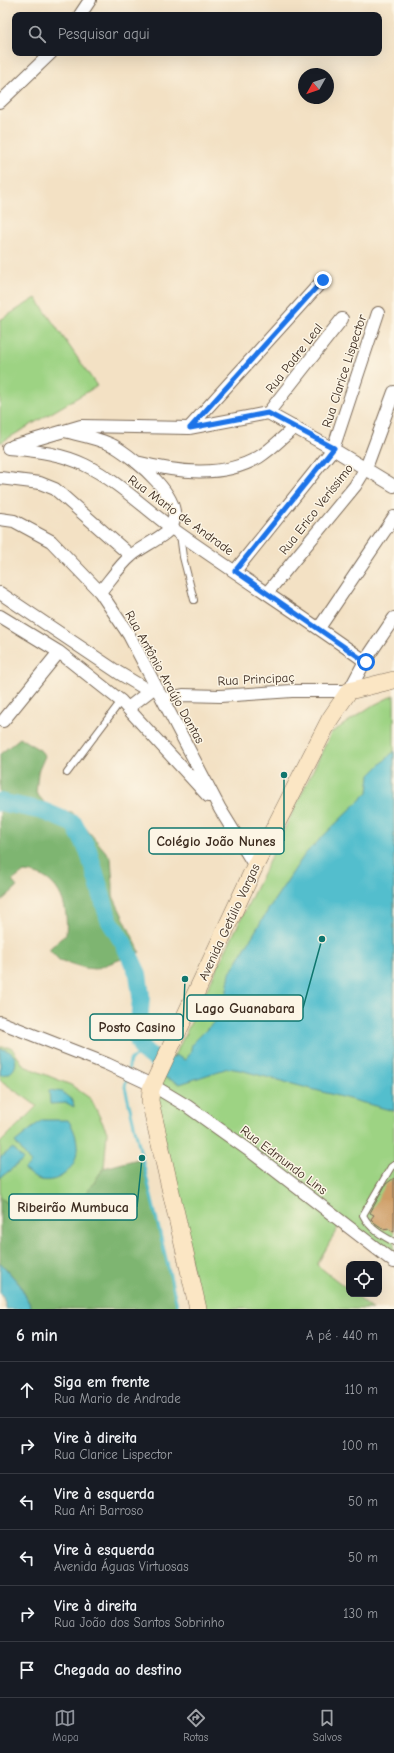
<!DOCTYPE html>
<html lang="pt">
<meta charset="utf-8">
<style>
body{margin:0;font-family:"Comic Neue",sans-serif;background:#242831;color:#f1f3f6}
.controls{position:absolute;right:12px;bottom:12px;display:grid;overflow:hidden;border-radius:8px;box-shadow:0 4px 16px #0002}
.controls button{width:36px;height:36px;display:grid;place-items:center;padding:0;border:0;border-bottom:1px solid #363941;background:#171b24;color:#f1f3f6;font:20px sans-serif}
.compass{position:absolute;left:298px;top:68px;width:36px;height:36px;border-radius:50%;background:#171b24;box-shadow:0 4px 16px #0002;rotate:230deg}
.stop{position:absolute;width:12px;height:12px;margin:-9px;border:3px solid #1a73e8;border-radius:50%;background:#fff}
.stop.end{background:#1a73e8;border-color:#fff;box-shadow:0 1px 4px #0008}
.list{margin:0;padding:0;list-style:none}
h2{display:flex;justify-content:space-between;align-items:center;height:52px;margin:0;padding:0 16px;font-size:17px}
h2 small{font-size:13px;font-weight:400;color:#9ea1a6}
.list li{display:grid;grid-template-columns:26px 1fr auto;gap:12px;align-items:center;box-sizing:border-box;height:56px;padding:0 16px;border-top:1px solid #363941}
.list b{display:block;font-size:15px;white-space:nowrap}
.list p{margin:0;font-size:13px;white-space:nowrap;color:#9ea1a6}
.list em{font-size:13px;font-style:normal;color:#9ea1a6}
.icon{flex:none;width:22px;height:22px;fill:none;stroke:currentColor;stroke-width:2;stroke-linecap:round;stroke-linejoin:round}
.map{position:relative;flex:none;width:394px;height:1309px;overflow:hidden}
.search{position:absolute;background:#171b24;box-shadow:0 4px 16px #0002;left:12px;right:12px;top:12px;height:44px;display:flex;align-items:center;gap:10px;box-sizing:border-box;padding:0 14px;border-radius:8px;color:#9ea1a6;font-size:15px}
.sheet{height:388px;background:#171b24}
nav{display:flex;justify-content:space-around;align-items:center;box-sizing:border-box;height:56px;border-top:1px solid #363941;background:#171b24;font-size:11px;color:#9ea1a6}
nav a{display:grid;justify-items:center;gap:2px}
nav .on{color:#8c9099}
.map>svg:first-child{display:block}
.green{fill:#9dd383;stroke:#6c7e50}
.forest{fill:#7eb571;stroke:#5c7048}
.water{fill:#52becd;stroke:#467476}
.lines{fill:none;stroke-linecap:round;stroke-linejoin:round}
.stream{stroke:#52becd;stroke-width:3}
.river{stroke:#52becd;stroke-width:18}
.building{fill:#ce9d66}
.service-casing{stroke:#7b6a58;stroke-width:8}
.minor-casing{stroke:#7b6a58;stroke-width:14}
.secondary-casing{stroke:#7b6a58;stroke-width:18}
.service{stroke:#fff;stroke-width:6}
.minor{stroke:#fff;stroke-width:12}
.secondary{stroke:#fbe6c4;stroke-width:17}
.route{stroke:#1a73e8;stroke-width:5}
.labels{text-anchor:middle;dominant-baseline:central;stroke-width:3;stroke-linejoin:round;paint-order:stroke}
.street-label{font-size:13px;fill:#3b2a1e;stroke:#fcf5e5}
.leader{fill:none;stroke:#0f766e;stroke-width:1.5}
.callout-dot{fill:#0f766e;stroke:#fcf5e5;stroke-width:1.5}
.callout{fill:#fcf5e5;stroke:#0f766e;stroke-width:1.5}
.callout-label{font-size:14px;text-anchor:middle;font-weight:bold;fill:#3b2a1e}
</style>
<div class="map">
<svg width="394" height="1309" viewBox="0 0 394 1309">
<rect width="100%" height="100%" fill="#fcf5e5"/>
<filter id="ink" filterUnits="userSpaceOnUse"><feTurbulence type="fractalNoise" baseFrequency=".025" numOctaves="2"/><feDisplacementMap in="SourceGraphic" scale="8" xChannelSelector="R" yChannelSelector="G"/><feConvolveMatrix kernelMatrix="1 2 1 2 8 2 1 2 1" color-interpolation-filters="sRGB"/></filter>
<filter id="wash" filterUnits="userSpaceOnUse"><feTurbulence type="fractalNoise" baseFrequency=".012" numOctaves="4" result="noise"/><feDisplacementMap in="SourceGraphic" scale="16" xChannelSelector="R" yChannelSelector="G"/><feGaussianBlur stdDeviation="0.9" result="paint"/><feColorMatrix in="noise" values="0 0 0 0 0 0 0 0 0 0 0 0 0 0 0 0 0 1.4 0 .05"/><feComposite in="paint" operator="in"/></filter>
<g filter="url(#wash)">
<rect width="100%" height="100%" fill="#f3e1c4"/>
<path class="green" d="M36 298 97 386 0 443V320Z
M394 695V1262L341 1222 317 1265 349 1290V1294H354L372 1309H201L152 1085 178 1049 331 733 370 707Z
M0 1047H11L24 1066 71 1085 91 1099 107 1132 104 1168 83 1197 51 1212 15 1209 0 1197V1143L37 1106 0 1080Z"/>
<path class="forest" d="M20 738 40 750 45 756 38 772 36 793 51 810 72 812 111 858 113 885V896L140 952 95 969 85 968 59 960 49 949 66 934C69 903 58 874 24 872L12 881 17 887 0 902V754Z
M142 1158 178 1309H32L20 1285 0 1262V1197L15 1209 51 1212 83 1197 104 1168Z"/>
<path class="water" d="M394 751V1111L240 1070 228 1068 180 1084 164 1077 175 1055 185 1060 190 1054 192 1044 223 1013 230 973 271 905 305 854 368 792 370 775Z
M0 1049C22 1050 20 1076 0 1075Z
M49 1090 62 1092 73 1101 74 1107 67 1103 50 1104Z
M42 1120H68C82 1140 81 1167 58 1178 52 1181 43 1181 37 1179 32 1177 28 1172 24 1170L31 1163 15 1142Z
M13 1148 23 1160 0 1178V1158Z
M0 1262 20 1285 32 1309H6L3 1297 0 1293Z"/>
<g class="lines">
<path class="stream" d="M128 1072 130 1060 143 1051
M127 1077 125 1087 178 1309"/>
<path class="river" d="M0 802 43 811 74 824 88 850 109 920 124 944 138 974 141 996 138 1040 143 1051 169 1067"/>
</g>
<g id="blocks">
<path class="building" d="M394 1178V1232L387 1228 385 1230 375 1223 371 1219 374 1215 370 1213 386 1184Z"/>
</g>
</g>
<g filter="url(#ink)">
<use href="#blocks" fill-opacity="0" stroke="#7b6a58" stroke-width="1"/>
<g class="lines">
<g class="service-casing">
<path id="service" d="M180 534 183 557 194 600
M67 773 121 701
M394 1165 391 1167 363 1215C370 1229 381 1235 394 1242"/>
</g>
<g class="minor-casing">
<path id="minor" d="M80 15 90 0
M0 102 51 53
M268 413 333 449 394 486
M268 413 342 319
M189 428 323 280
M64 431C80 435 99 438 114 446 134 458 188 500 171 527 167 535 140 548 132 555 120 565 110 580 100 592
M13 446 81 426 189 428 268 413
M8 448C35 451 60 453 85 465 120 482 148 512 180 534 241 577 305 618 365 661
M136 462C176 472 222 479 259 457 272 449 283 437 295 427
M0 478 40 483 55 489 131 556
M0 519 14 521 51 541 100 592 129 635 220 809 255 866
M235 571 333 449 378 313
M0 593 119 673 149 691
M267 593 355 486 366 468 394 392
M0 616 59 652 121 701 208 796
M319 628 394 517
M164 699 183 695 220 696 292 691H349L365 661 394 618
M128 708 155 687
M3 721 59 652
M0 1022 107 1064 152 1085 187 1106 250 1151 394 1262"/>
</g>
<g class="secondary-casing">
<path id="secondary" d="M198 1309 150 1101 151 1089 255 866 330 719 349 691 394 680"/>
</g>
<use href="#service" class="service"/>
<use href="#minor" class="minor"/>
<use href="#secondary" class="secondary"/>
</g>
</g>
<g class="lines" filter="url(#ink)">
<path class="route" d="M323 280 190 428 268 413 334 448 235 571 366 662"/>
</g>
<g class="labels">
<g class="street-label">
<text transform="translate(294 358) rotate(-52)">Rua Padre Leal</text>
<text transform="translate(344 371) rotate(-72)">Rua Clarice Lispector</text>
<text transform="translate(316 509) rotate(-52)">Rua Erico Veríssimo</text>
<text transform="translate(181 515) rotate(36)">Rua Mario de Andrade</text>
<text transform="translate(165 677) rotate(61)">Rua Antônio Araújo Dantas</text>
<text transform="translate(256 679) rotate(-3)">Rua Principaç</text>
<text transform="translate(229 922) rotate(-65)">Avenida Getúlio Vargas</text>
<text transform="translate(284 1160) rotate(37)">Rua Edmundo Lins</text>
</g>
</g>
<path class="leader" d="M284 775L284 841M322 939L303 1008M185 979L183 1027M142 1158L137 1207"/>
<g class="callout-dot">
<circle cx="284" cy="775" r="4"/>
<circle cx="322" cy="939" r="4"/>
<circle cx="185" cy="979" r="4"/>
<circle cx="142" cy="1158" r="4"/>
</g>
<g class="callout">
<rect x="149" y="828" width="135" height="26" rx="4"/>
<rect x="187" y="995" width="116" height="26" rx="4"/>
<rect x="90" y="1014" width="93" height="26" rx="4"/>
<rect x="9" y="1194" width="128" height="26" rx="4"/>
</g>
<g class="callout-label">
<text x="216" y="846">Colégio João Nunes</text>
<text x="245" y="1013">Lago Guanabara</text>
<text x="137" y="1032">Posto Casino</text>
<text x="73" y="1212">Ribeirão Mumbuca</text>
</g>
</svg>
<div class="controls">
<button><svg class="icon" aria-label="locate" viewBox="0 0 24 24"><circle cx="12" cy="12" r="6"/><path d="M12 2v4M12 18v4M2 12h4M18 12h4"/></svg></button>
</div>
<svg class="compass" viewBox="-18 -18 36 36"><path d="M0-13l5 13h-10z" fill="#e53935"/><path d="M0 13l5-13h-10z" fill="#9ea1a6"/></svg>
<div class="stop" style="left:366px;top:662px"></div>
<div class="stop end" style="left:323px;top:280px"></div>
<div class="search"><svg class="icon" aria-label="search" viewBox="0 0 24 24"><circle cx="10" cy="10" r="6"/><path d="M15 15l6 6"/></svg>Pesquisar aqui</div>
</div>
<section class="sheet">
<h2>6 min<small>A pé · 440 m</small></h2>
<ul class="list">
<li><svg class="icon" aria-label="ahead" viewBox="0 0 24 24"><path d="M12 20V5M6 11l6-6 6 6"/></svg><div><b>Siga em frente</b><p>Rua Mario de Andrade</p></div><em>110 m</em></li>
<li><svg class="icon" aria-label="right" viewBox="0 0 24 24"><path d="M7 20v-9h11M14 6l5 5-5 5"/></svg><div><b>Vire à direita</b><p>Rua Clarice Lispector</p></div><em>100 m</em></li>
<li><svg class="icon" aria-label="left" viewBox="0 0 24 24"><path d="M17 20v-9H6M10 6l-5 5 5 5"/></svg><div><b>Vire à esquerda</b><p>Rua Ari Barroso</p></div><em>50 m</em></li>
<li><svg class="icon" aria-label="left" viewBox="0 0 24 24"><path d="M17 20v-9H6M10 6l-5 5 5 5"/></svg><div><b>Vire à esquerda</b><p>Avenida Águas Virtuosas</p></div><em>50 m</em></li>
<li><svg class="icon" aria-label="right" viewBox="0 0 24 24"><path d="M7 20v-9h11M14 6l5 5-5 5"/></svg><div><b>Vire à direita</b><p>Rua João dos Santos Sobrinho</p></div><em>130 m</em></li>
<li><svg class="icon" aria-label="arrive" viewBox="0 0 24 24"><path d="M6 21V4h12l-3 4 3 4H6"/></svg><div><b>Chegada ao destino</b></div></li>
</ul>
</section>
<nav>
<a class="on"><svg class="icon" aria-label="map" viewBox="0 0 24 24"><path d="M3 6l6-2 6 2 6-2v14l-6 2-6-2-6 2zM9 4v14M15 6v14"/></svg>Mapa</a>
<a><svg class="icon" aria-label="directions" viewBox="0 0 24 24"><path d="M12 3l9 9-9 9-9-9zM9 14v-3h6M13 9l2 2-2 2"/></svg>Rotas</a>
<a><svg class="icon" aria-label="saved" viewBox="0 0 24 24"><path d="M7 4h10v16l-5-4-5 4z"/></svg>Salvos</a>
</nav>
